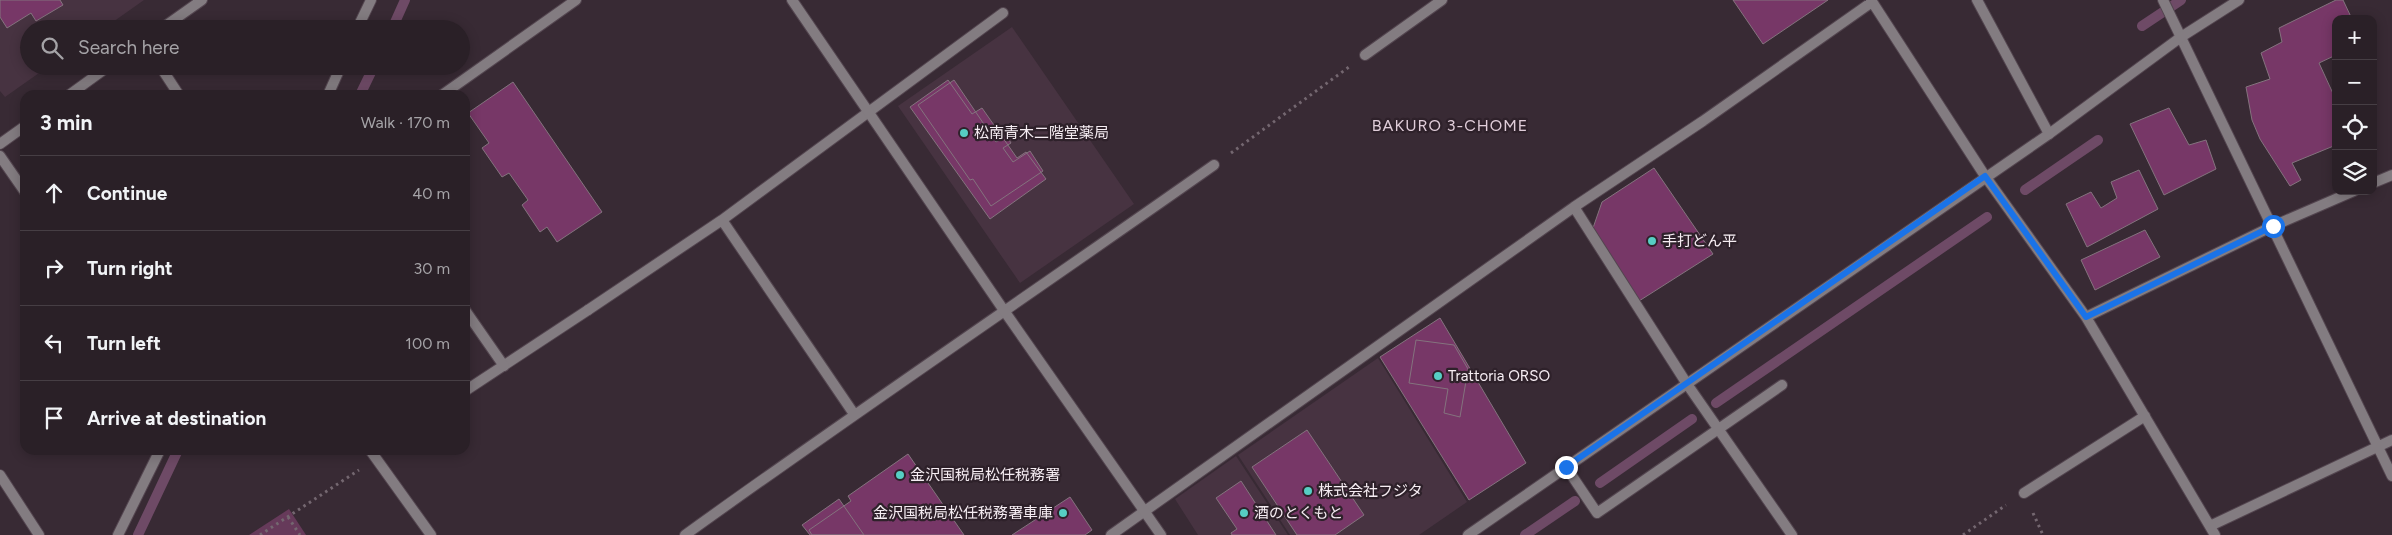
<!DOCTYPE html>
<meta charset="utf-8">
<style>
body{margin:0;font-family:Figtree,"Noto Sans JP",sans-serif;background:#32282f;color:#f1f3f6}
.controls{position:absolute;right:15px;top:15px;display:grid;overflow:hidden;border-radius:10px;box-shadow:0 2px 12px #0003}
.controls button{width:45px;height:45px;display:grid;place-items:center;padding:0;border:0;border-bottom:1px solid #463e44;background:#2a2027;color:#f1f3f6;font:25px sans-serif}
.stop{position:absolute;width:15px;height:15px;margin:-11px;border:4px solid #1a73e8;border-radius:50%;background:#fff}
.stop.end{background:#1a73e8;border-color:#fff;box-shadow:0 1px 5px #0008}
.list{margin:0;padding:0;list-style:none}
h2{display:flex;justify-content:space-between;align-items:center;height:65px;margin:0;padding:0 20px;font-size:21px}
h2 small{font-size:16px;font-weight:400;color:#a5a3a7}
.list li{display:grid;grid-template-columns:32px 1fr auto;gap:15px;align-items:center;box-sizing:border-box;height:75px;padding:0 20px;border-top:1px solid #463e44}
.list b{display:block;font-size:19px;white-space:nowrap}
.list em{font-size:16px;font-style:normal;color:#a5a3a7}
.icon{flex:none;width:28px;height:28px;fill:none;stroke:currentColor;stroke-width:2;stroke-linecap:round;stroke-linejoin:round}
.map{position:relative;flex:none;width:2392px;height:535px;overflow:hidden}
.search{position:absolute;background:#2a2027;box-shadow:0 2px 12px #0003;left:20px;top:20px;width:450px;height:55px;display:flex;align-items:center;gap:12px;box-sizing:border-box;padding:0 18px;border-radius:28px;color:#a5a3a7;font-size:19px}
.panel{position:absolute;background:#2a2027;box-shadow:0 2px 12px #0003;left:20px;top:90px;width:450px;height:365px;border-radius:15px}
.map>svg:first-child{display:block}
.built{fill:#473341}
.green{fill:#663a5a}
.lines{fill:none;stroke-linecap:round;stroke-linejoin:round}
.stream{stroke:#6e4a66;stroke-width:10}
.building{fill:#773767;stroke:#84737e}
.service-casing{stroke:#53454f;stroke-width:12}
.minor-casing{stroke:#53454f;stroke-width:12}
.tertiary-casing{stroke:#53454f;stroke-width:12}
.path{stroke:#746770;stroke-width:3;stroke-dasharray:2.5 4;stroke-linecap:butt}
.service{stroke:#837c81;stroke-width:10}
.minor{stroke:#837c81;stroke-width:10}
.tertiary{stroke:#837c81;stroke-width:10}
.route{stroke:#1a73e8;stroke-width:6}
.poi-dot{fill:#56cec4;stroke:#2e212a;stroke-width:2}
.labels{text-anchor:middle;dominant-baseline:central;stroke-width:4.5;stroke-linejoin:round;paint-order:stroke}
.poi-label{font-size:15px;fill:#f6edf3;stroke:#2e212a;text-anchor:start}
.neighbourhood-label{font-size:16px;letter-spacing:1px;fill:#e0cdd9;stroke:#2e212a}
</style>
<div class="map">
<svg width="2392" height="535" viewBox="0 0 2392 535">
<rect width="100%" height="100%" fill="#382a34"/>
<path class="built" d="M0 0H144L103 29H29V66H49L5 97 0 91Z
M1012 27 1134 204 1020 283 898 106Z
M1378 358 1467 502 1419 535H1290L1238 455Z
M1236 456 1288 535H1198L1175 499Z"/>
<path class="green" d="M289 509 306 535H249Z"/>
<g class="lines">
<path class="stream" d="M2142 26 2181 0
M392 29 405 0
M360 95 374 66
M2025 190 2098 140
M1716 403 1987 217
M1600 483 1692 419
M138 535 178 450
M1525 535 1575 501"/>
</g>
<path class="building" d="M0 0H60L63 5 36 21 31 13 7 28 0 17Z
M1733 0H1828L1763 44Z
M2336 0H2343L2352 19H2336V55L2319 63 2336 100V145L2292 163 2301 180 2290 186 2260 139 2252 120 2246 87 2270 79 2261 53 2282 42 2279 28Z
M948 80 972 114 982 108 1017 158 1026 152 1046 179 990 219 910 107Z
M954 80 996 142 1006 135 1011 143 1003 148 1013 162 1030 151 1043 171 991 206 973 179 970 180 918 105Z
M513 82 602 212 557 242 547 227 540 232 522 205 528 200 509 173 502 177 482 148 489 143 468 113Z
M2169 108 2189 145 2206 140 2216 169 2164 195 2130 124Z
M1654 168 1713 254 1639 301 1593 228 1602 202Z
M2139 170 2158 209 2087 247 2066 204 2091 192 2101 208 2117 198 2111 182Z
M2145 230 2160 257 2095 290 2081 260Z
M1440 318 1526 463 1469 500 1380 357Z
M1416 340 1454 345 1468 369 1460 417 1444 413 1448 389 1409 383Z
M1307 430 1364 515 1335 535H1297L1252 467Z
M908 454 964 535H812L809 530 851 501 848 496Z
M1241 481 1276 535H1232L1231 533 1237 529 1216 498Z
M1070 497 1092 530 1085 535H1012Z
M839 499 864 535H810L802 525Z"/>
<g class="lines">
<g class="service-casing">
<path id="service" d="M465 391 588 310"/>
</g>
<g class="minor-casing">
<path id="minor" d="M1871 0 1985 176 2086 317 2215 535
M1977 0 2049 134
M2163 0 2392 476
M357 29 371 0
M1365 55 1442 0
M160 66 179 95
M328 95 341 66
M442 95 576 0
M0 156 25 192
M2373 183 2392 175
M1574 207 1687 384 1792 535
M722 220 854 414
M465 310 504 366
M588 310 722 220 1003 13
M2086 317 2273 226 2354 191
M370 450 431 535
M1566 467 1597 513 1782 385
M0 475 39 535
M2024 493 2145 416
M2210 526 2392 440
M118 535 160 450
M685 535C860 409 1038 289 1214 165
M1111 535 1574 207 1703 121 1872 2"/>
</g>
<g class="tertiary-casing">
<path id="tertiary" d="M792 0 1005 312 1161 535
M161 29 202 0
M69 95 109 66
M0 144 25 126
M1468 535 2049 134 2181 37 2239 0"/>
</g>
<path class="path" d="M1231 153 1349 67
M2033 513 2043 535
M288 517 300 535
M260 535 359 470
M1963 535 2006 505"/>
<use href="#service" class="service"/>
<use href="#minor" class="minor"/>
<use href="#tertiary" class="tertiary"/>
</g>
<g class="lines">
<path class="route" d="M1566 467 1985 176 2086 317 2273 226"/>
</g>
<g class="poi-dot">
<circle cx="964" cy="133" r="5"/>
<circle cx="1652" cy="241" r="5"/>
<circle cx="1438" cy="376" r="5"/>
<circle cx="900" cy="475" r="5"/>
<circle cx="1308" cy="491" r="5"/>
<circle cx="1063" cy="513" r="5"/>
<circle cx="1244" cy="513" r="5"/>
</g>
<g class="labels">
<g class="poi-label">
<text x="974" y="133">松南青木二階堂薬局</text>
<text x="1662" y="241">手打どん平</text>
<text x="1448" y="376">Trattoria ORSO</text>
<text x="910" y="475">金沢国税局松任税務署</text>
<text x="1318" y="491">株式会社フジタ</text>
<text x="1053" y="513" text-anchor="end">金沢国税局松任税務署車庫</text>
<text x="1254" y="513">酒のとくもと</text>
</g>
<g class="neighbourhood-label">
<text x="1450" y="125">BAKURO 3-CHOME</text>
</g>
</g>
</svg>
<div class="controls">
<button>+</button>
<button>−</button>
<button><svg class="icon" aria-label="locate" viewBox="0 0 24 24"><circle cx="12" cy="12" r="6"/><path d="M12 2v4M12 18v4M2 12h4M18 12h4"/></svg></button>
<button><svg class="icon" aria-label="layers" viewBox="0 0 24 24"><path d="M12 4l9 5-9 5-9-5zM3 14l9 5 9-5"/></svg></button>
</div>
<div class="stop" style="left:2273px;top:226px"></div>
<div class="stop end" style="left:1566px;top:467px"></div>
<div class="search"><svg class="icon" aria-label="search" viewBox="0 0 24 24"><circle cx="10" cy="10" r="6"/><path d="M15 15l6 6"/></svg>Search here</div>
<section class="panel">
<h2>3 min<small>Walk · 170 m</small></h2>
<ul class="list">
<li><svg class="icon" aria-label="ahead" viewBox="0 0 24 24"><path d="M12 20V5M6 11l6-6 6 6"/></svg><div><b>Continue</b></div><em>40 m</em></li>
<li><svg class="icon" aria-label="right" viewBox="0 0 24 24"><path d="M7 20v-9h11M14 6l5 5-5 5"/></svg><div><b>Turn right</b></div><em>30 m</em></li>
<li><svg class="icon" aria-label="left" viewBox="0 0 24 24"><path d="M17 20v-9H6M10 6l-5 5 5 5"/></svg><div><b>Turn left</b></div><em>100 m</em></li>
<li><svg class="icon" aria-label="arrive" viewBox="0 0 24 24"><path d="M6 21V4h12l-3 4 3 4H6"/></svg><div><b>Arrive at destination</b></div></li>
</ul>
</section>
</div>
